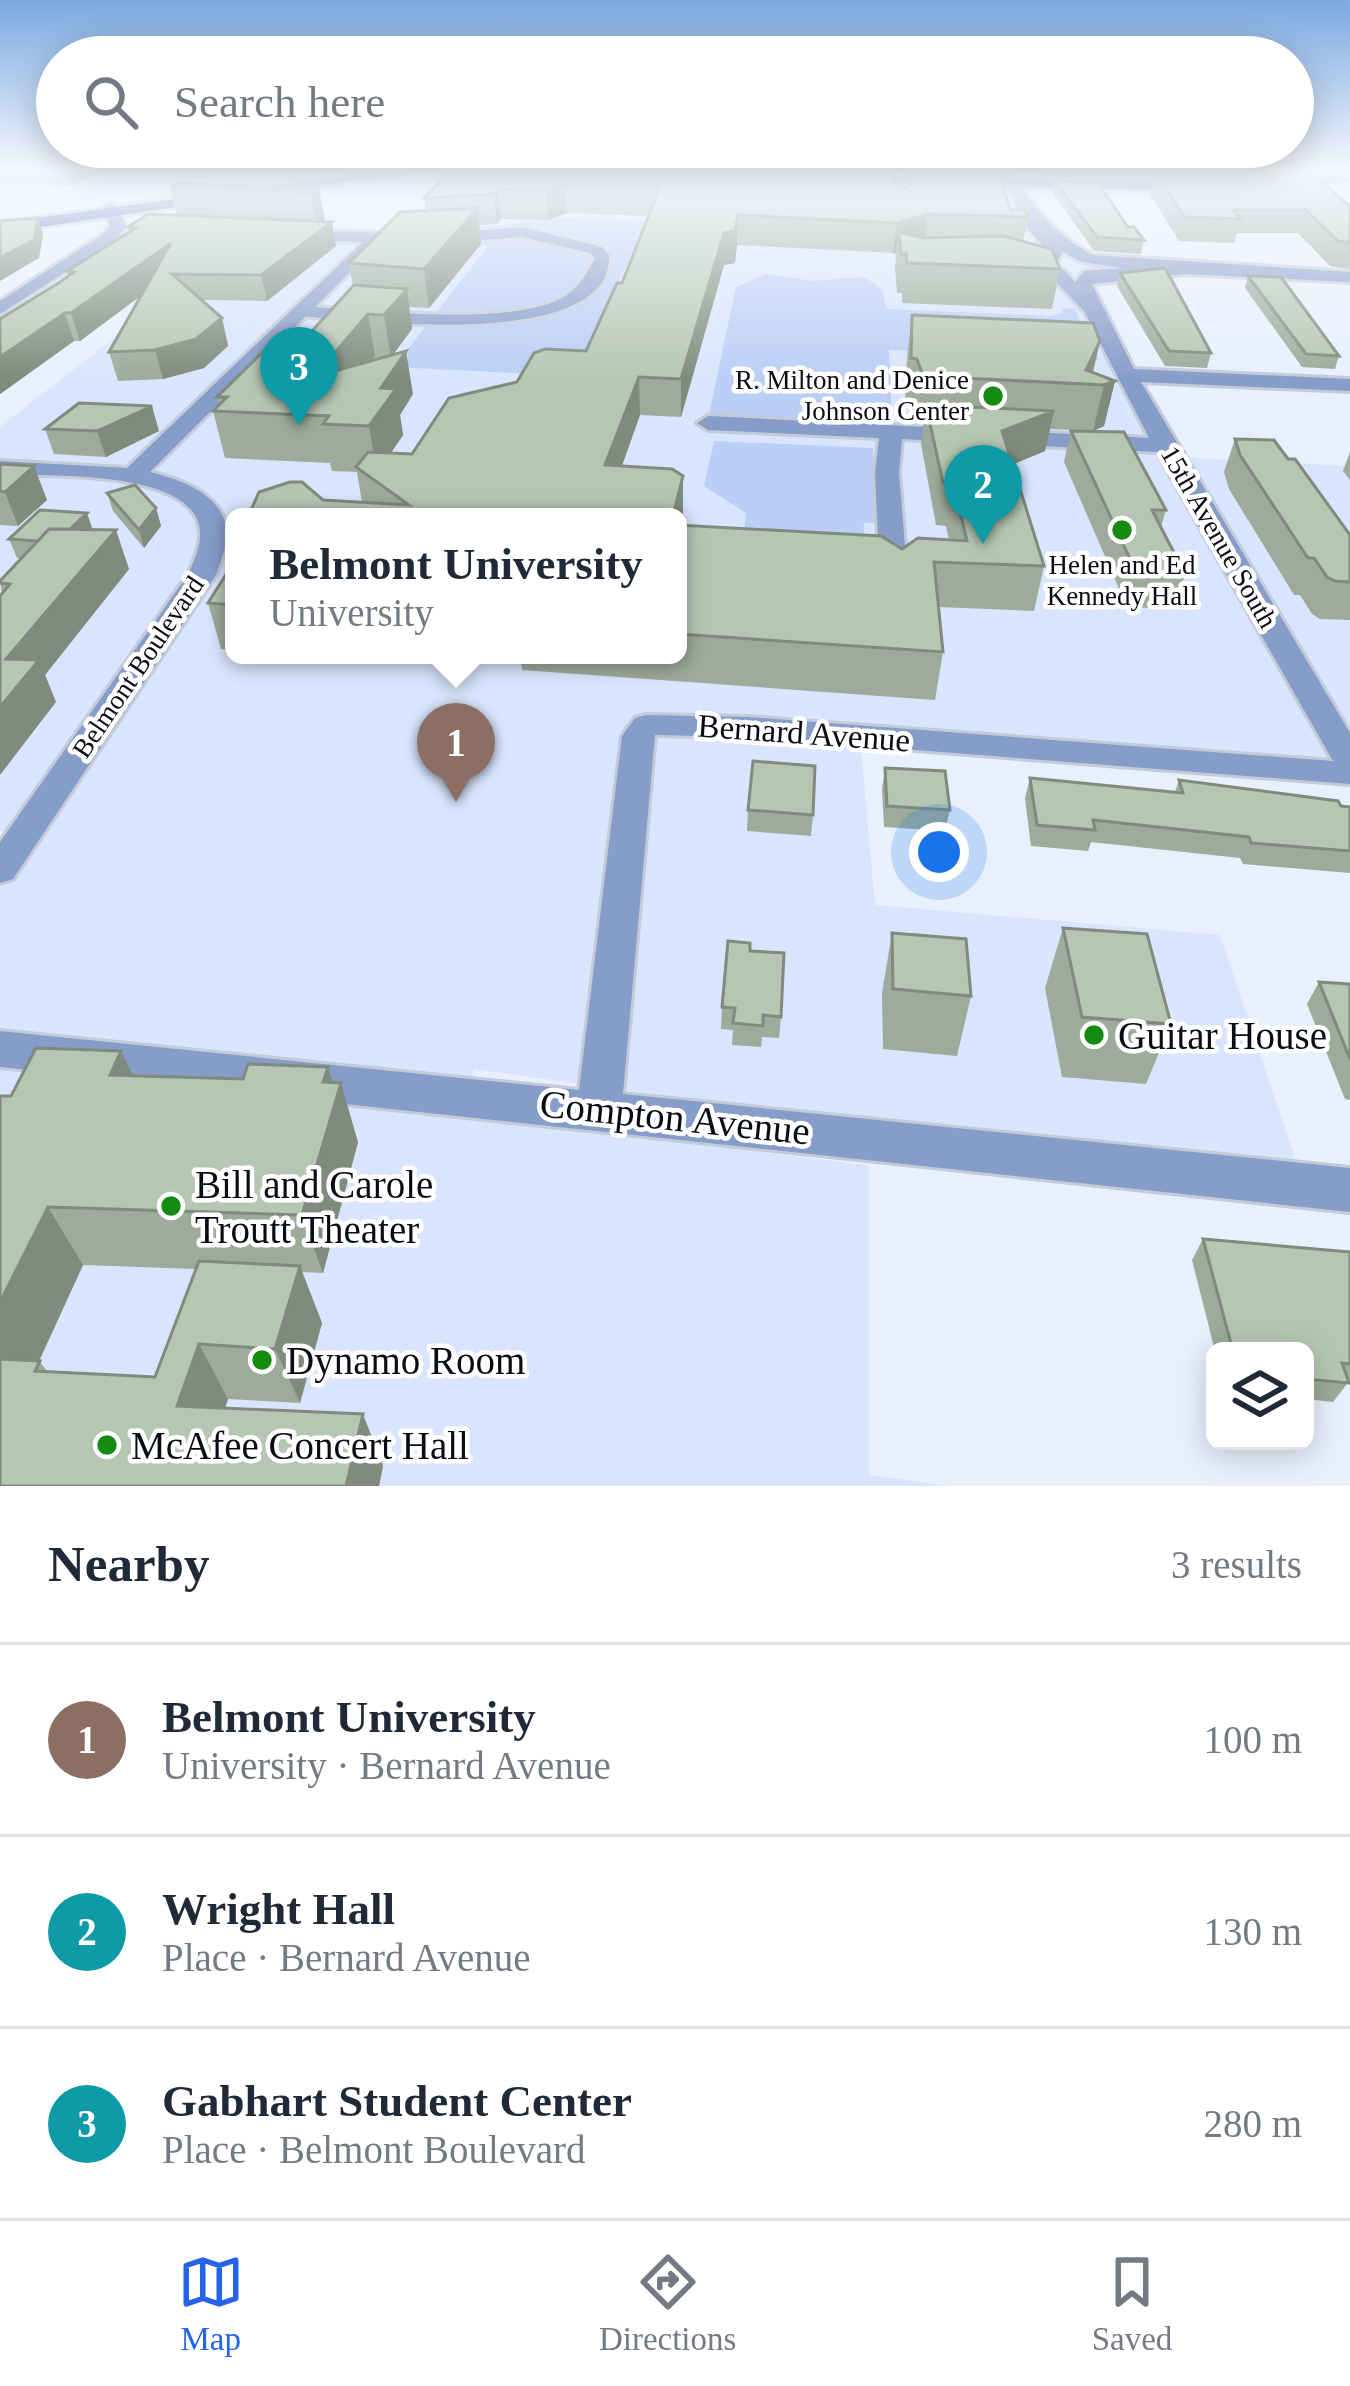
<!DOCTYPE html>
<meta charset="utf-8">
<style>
body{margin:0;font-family:"Times New Roman",serif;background:#f2f2f3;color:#1f2937}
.controls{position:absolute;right:36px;bottom:36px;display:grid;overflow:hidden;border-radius:18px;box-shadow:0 6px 30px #0003}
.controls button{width:108px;height:108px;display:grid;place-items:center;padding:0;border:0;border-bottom:3px solid #e0e1e3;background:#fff;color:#1f2937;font:60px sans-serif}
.you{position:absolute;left:939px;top:852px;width:42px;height:42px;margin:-30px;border:9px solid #fff;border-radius:50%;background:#1a73e8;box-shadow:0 0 0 18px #1a73e833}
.badge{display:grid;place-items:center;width:78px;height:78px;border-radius:50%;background:#2563eb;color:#fff;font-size:39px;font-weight:700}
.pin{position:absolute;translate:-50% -99px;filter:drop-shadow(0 3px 6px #0008)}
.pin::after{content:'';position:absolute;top:63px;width:42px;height:36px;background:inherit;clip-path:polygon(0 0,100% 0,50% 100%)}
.popup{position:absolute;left:225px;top:508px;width:462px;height:156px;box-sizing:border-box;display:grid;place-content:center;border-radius:18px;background:#fff;filter:drop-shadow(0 3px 9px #0005);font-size:39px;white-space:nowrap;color:#747a83}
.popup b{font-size:45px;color:#1f2937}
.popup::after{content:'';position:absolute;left:50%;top:100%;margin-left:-24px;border:24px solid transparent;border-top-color:#fff}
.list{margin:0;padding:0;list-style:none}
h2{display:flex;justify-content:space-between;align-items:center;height:156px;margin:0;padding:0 48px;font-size:51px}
h2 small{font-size:39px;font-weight:400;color:#747a83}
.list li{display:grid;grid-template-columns:78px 1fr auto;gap:36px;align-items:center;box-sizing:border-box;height:192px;padding:0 48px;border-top:3px solid #e0e1e3}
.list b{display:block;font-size:45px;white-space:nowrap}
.list p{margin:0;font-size:39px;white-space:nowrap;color:#747a83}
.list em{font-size:39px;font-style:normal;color:#747a83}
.icon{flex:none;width:66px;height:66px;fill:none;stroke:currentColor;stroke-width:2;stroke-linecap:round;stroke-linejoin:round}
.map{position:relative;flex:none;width:1350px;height:1486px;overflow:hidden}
.search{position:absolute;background:#fff;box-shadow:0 6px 30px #0003;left:36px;right:36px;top:36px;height:132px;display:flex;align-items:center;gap:30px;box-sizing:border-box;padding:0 42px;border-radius:66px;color:#747a83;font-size:45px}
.sheet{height:732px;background:#fff}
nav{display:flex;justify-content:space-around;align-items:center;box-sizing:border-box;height:168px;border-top:3px solid #e0e1e3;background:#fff;font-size:33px;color:#747a83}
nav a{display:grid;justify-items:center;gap:6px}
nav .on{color:#2563eb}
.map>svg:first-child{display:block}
.built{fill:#d9e5fe;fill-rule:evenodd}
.green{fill:#bacef6}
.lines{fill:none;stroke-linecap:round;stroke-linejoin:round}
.minor-casing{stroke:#c4cbd8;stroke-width:6}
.tertiary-casing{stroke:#c4cbd8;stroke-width:6}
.secondary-casing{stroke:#c4cbd8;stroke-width:6}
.minor{fill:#869cc9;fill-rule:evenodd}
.tertiary{fill:#869cc9;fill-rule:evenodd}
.secondary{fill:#5472b3;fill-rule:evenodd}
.wall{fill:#9cab9a;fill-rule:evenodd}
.shaded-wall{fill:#7f8b7d}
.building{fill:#b5c7b3;stroke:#7f8b7d;stroke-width:3}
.poi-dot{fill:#168b11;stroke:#fff;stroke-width:4.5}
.labels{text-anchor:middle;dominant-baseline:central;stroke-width:9;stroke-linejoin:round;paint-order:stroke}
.far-poi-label{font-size:27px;fill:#080c13;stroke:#fff;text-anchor:end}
.far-street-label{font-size:27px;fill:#080c13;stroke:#fff}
.street-label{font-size:33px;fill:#080c13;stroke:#fff}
.near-poi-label{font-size:39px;fill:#080c13;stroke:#fff;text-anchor:start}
.near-street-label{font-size:39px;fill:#080c13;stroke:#fff}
</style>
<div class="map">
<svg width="1350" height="1486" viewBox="0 0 1350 1486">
<rect width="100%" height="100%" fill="#e8effd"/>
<path class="built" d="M679 172 1010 185 1065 255 1102 266 1096 273 1075 276 1172 457 1350 466V773L860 737 875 905 1220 935 1304 1185 474 1069 466 1094 619 1132 869 1166V1475L950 1486H0V870L25 832 0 831V427L247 234 397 239 437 200ZM234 517H678V655H234Z"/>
<path class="green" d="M566 218 648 221 573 376 394 367 488 246 423 242 525 221Z
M767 274 814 281 864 277 883 290 886 309 1050 316 1061 313 1062 308 1075 309 1099 360 889 350 892 427 708 419 736 287Z
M714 441 873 448 875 523H864L863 576 743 538 746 513 704 486Z"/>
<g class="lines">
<g class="minor-casing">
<path id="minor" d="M999 172H1013C1036 210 1054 234 1093 255L1350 272V282L1186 274 1092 284 1134 369 1350 379V391L1141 382 1350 733V784L748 737 655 735 623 1094 1350 1168V1212L0 1067V1031L579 1090 622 736 635 718 646 715 748 717 1333 761 1157 452 902 439 899 473 908 582 894 590 880 582 875 473 879 438 708 430 697 423 708 416 1149 438 1084 311 1052 278 1007 265 1015 260 1064 270 1075 282 1084 271 1123 268 1082 262 1063 252 1059 259H1047L1048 251 1027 228Z
M522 227 602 247 609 255C613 353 359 320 299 316L290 311 299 306C361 309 516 329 567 295 579 287 588 271 595 258L590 253 522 237 427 244 292 240 284 235 292 230 427 234Z"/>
</g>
<g class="tertiary-casing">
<path id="tertiary" d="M110 203 117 207 126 226 117 239 0 314V301L105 233 110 226 103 207Z
M370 235 384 238 150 472C182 480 226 495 227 535 227 546 220 562 217 573L13 879 0 883V842L189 573C193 562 200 548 200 536 203 468 45 476 0 475V461L127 468Z"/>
</g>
<g class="secondary-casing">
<path id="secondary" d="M374 172H414L0 233V223Z
M1350 174V182L1274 187 1267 183Z
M848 175 1192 183 1199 187 1192 191 843 182Z"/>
</g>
<use href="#minor" class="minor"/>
<use href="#tertiary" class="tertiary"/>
<use href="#secondary" class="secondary"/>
</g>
<path class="wall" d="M0 172H99L73 186 1 183Z
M450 172 892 184 1011 210 1028 217 1023 241 1060 269 1052 309 902 303V293H897L895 269 896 253 737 245 735 263 724 265 681 417 640 415 622 466 683 476 682 525 902 549 949 540 946 526 936 525 921 444 924 422H917L912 403H905L907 358 912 315 1100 341 1093 372 1115 381 1104 426 1093 431 1050 429 1045 451 1012 465 1044 566 1034 611 938 607 943 652 935 700 522 670 521 660 444 655H678V517H248L323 500 362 503 357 472 332 471 330 463 225 458 213 411 219 404 217 397 311 332 353 287 349 263 426 210 424 198ZM567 213 649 216 622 283 586 351 517 382 412 454 391 453 403 435 400 415 413 394 393 355 412 329 409 307 429 308 481 244 479 225 497 224 501 219 548 220Z
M1042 172H1311L1350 207V269L1330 266 1298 233H1237L1234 243 1179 241 1150 194 1154 175 1044 177Z
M1055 181 1128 227 1144 240 1141 254 1094 251 1053 193Z
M170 187 319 189 325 221 336 246 267 301 202 300 222 318 228 346 204 368 163 379 118 381 109 352 141 295 80 341H74L0 394V319L60 282 68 276 67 271 129 232 128 227 177 215Z
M1120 273 1211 353 1207 368 1165 366 1117 286Z
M1248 276 1339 356 1335 369 1302 367 1245 288Z
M45 429 159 431 106 457 54 454Z
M1071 431 1166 510 1161 527 1185 574 1174 609 1127 607 1064 462Z
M1235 439 1288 459 1350 535V620L1320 619 1312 614 1300 595H1294L1229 489 1224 472Z
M1350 452V480L1343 471Z
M0 464 47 500 18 526 0 525Z
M107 493 156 508 161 526 144 548 113 511Z
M87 513 92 529 129 569 45 675 56 702 2 593 0 581 22 558H17L9 539Z
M234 562V650L221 649 208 603Z
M299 655H374L371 661Z
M885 768 950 810 945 831 884 827 882 789Z
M1030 778 1175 792 1179 780 1350 807V873L1243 864 1240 858 1091 842 1088 851 1031 846 1025 798Z
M748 810 813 815 811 836 747 831Z
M1063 928 1171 1024 1146 1084 1062 1077 1045 988Z
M892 933 971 996 957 1056 883 1049 882 993Z
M750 951 781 1017 779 1038 762 1037 761 1047 732 1045 733 1030 721 1029 722 1007Z
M1319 982 1350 984V1100L1345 1099 1307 1004Z
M328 1067 333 1083 358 1142 323 1273 302 1272 322 1323 300 1403 228 1399 225 1408 383 1466 379 1486H0L11 1096 133 1076 243 1079ZM83 1265 196 1269 155 1377 48 1372 39 1361Z
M1203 1239 1350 1252V1385L1347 1384 1333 1402 1305 1399V1351H1215L1192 1260Z"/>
<path class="shaded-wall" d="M69 172H99L73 186Z
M565 184 567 213 548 220 546 191Z
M319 189 325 223 316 227 310 192Z
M498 189 501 219 497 224 494 194Z
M478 208 481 244 429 308 424 269Z
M928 214 924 244 899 232 896 253 893 254 897 223Z
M738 215 737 245 735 263 724 265 681 417V379L724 233Z
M38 218 43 235 39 258 0 281V258Z
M332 222 336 246 267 301 261 275Z
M171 243 177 269 80 341 71 313Z
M407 289 412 329 391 357 384 315Z
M65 313 74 341 0 394V357Z
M368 314 375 356 327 416 314 377Z
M222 318 228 346 204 368 163 379 155 350Z
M1100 341 1090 384 1086 370Z
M406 351 413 394 400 415 403 435 377 473 369 426 381 388Z
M639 377 640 415 607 507 605 465Z
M1115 381 1104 426 1093 431 1104 385Z
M152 406 159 431 106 457 97 431Z
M1054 411 1045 451 994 472 1002 431Z
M34 466 47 500 18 526 5 492Z
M683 476V518L679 534 673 517Z
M156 508 161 526 144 548 139 530Z
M87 513 93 531 57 542Z
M116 530 129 569 45 675 56 702 0 775V707L6 659Z
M121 1051 150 1111 110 1075Z
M328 1067 337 1097 341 1083 358 1142 323 1273 302 1215 323 1082Z
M48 1207 83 1265 16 1411 0 1392V1302Z
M300 1266 322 1323 300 1403 275 1349Z
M199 1344 228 1399 209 1458 177 1406Z
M363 1414 383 1466 379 1486H346Z"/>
<path class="building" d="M450 172H889L892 184 904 188 911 184 912 173 997 172 1011 210H1025L1028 217 928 214 897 223 738 215 735 231 724 233 681 379 639 377 605 465 672 469 683 476 673 515 679 516 678 521V517H248L259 492 290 482H302L323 500 409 505 356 467 368 452 412 454 449 398 517 382 534 353 545 349 586 351 617 283H622L660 187 565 184 546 191 498 189 494 194 424 198Z
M1155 172H1311L1350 207V243L1338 241 1306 210H1233L1241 219 1185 217Z
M1055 181 1098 183 1128 227H1134L1144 240 1097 237Z
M178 183 319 189 310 192 170 187Z
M478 208 424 269 349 263 400 212Z
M148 214 332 222 261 275 172 274 222 318 196 339 155 350 109 352 171 243 71 313H65L0 357V319L60 282 74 272 67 271 136 228 128 227Z
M38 218 34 240 0 258V221Z
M899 232 923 238 1003 236 1052 249 1060 269 907 263 906 254H901Z
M1165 268 1211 353 1169 351 1120 273Z
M1248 276 1281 277 1339 356 1306 354Z
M354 285 407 289 384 315 368 314 314 377 406 351 381 388 396 389 369 426 323 424 329 416 213 411 227 397H217L284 331 311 332Z
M912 315 1093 323 1100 341 1086 370 1115 381 1104 385 923 376 917 359 911 358Z
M79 403 152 406 97 431 45 429Z
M926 405 1054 411 1002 431 1044 566 934 562 943 652 678 634V525L881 536 902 549 918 538 967 541 953 483H943Z
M1071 431 1124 432 1166 510H1152L1185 574 1136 572Z
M1235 439 1274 440 1288 459H1295L1350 535V582L1335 581 1327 577 1314 558H1308L1240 455Z
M0 464 34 466 5 492 0 491Z
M135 485 156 508 139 530 107 493Z
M40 510 87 513 70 529H49L38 541 9 539Z
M49 529 116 530 6 659 39 660 0 707V596L10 584 0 583V581Z
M234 562V605L208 603Z
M753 761 815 766 813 815 748 810Z
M885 768 945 771 950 810 887 806Z
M1030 778 1183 793 1179 780 1338 801 1341 806 1350 807V851L1251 843 1249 837 1093 820 1095 830 1037 825Z
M1063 928 1147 934 1171 1024 1082 1017Z
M892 933 966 939 971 996 893 989Z
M728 941 750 943V951L784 953 781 1017 763 1015V1026L733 1023 735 1008 722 1007Z
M1319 982 1350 984V1059Z
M36 1048 121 1051 110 1075 243 1079 248 1064 328 1067 323 1082 341 1083 302 1215 48 1207 0 1302V1096H11Z
M1203 1239 1350 1252V1364L1342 1363 1349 1383 1305 1379V1351H1233Z
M199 1261 300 1266 275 1349 199 1344 177 1406 363 1414 346 1486H0V1359L40 1361 35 1371 155 1377Z"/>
<linearGradient id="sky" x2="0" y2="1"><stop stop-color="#7ba8e0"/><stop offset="0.45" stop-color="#f5f8fe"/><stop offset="1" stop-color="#f5f8fe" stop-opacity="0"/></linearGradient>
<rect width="1350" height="380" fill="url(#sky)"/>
<g class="poi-dot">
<circle cx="993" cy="396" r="12"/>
<circle cx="1122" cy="530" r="12"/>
<circle cx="1094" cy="1035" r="12"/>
<circle cx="171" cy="1206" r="12"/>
<circle cx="262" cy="1360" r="12"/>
<circle cx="107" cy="1445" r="12"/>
</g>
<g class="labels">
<g class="far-poi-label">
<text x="969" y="380">R. Milton and Denice<tspan x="969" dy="31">Johnson Center</tspan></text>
<text x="1122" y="565" text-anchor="middle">Helen and Ed<tspan x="1122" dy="31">Kennedy Hall</tspan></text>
</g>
<g class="far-street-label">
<text transform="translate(1219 537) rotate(60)">15th Avenue South</text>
<text transform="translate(138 667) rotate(-56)">Belmont Boulevard</text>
</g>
<g class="street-label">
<text transform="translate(804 733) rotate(4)">Bernard Avenue</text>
</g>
<g class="near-poi-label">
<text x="1118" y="1035">Guitar House</text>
<text x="195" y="1184">Bill and Carole<tspan x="195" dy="45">Troutt Theater</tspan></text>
<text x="286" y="1360">Dynamo Room</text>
<text x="131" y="1445">McAfee Concert Hall</text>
</g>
<g class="near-street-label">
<text transform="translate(675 1117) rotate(6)">Compton Avenue</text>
</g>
</g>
</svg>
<div class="controls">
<button><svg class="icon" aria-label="layers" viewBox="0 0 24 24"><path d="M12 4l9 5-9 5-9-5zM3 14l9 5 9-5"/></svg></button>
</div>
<div class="you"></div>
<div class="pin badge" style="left:456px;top:802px;background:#8d6e63">1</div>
<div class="popup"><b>Belmont University</b>University</div>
<div class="pin badge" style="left:983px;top:544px;background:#0f9aa8">2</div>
<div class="pin badge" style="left:299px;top:426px;background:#0f9aa8">3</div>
<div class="search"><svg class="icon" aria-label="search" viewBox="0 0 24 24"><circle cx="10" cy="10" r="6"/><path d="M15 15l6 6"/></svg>Search here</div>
</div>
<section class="sheet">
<h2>Nearby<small>3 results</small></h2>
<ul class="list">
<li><span class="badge" style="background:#8d6e63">1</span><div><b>Belmont University</b><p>University · Bernard Avenue</p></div><em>100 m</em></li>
<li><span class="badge" style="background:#0f9aa8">2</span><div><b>Wright Hall</b><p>Place · Bernard Avenue</p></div><em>130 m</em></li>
<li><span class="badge" style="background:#0f9aa8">3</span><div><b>Gabhart Student Center</b><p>Place · Belmont Boulevard</p></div><em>280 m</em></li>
</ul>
</section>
<nav>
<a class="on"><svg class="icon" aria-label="map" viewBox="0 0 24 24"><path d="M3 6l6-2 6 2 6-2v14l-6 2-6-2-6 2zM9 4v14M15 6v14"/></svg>Map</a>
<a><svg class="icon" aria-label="directions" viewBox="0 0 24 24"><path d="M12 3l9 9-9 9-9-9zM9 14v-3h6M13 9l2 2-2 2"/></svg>Directions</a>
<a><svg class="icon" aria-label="saved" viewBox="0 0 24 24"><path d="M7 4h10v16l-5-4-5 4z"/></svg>Saved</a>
</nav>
